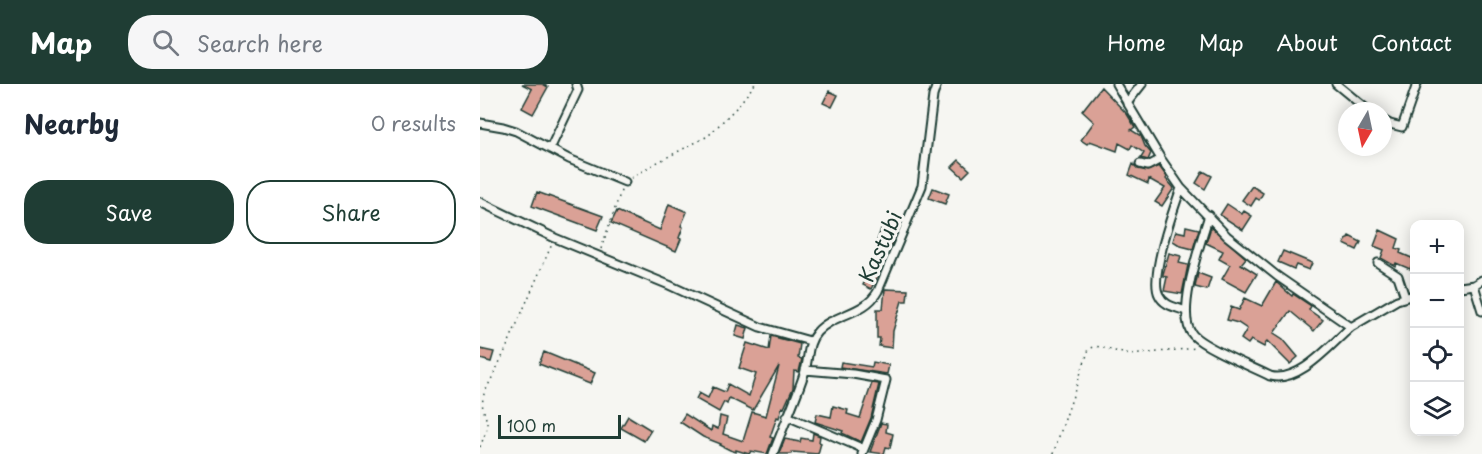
<!DOCTYPE html>
<meta charset="utf-8">
<style>
body{margin:0;font-family:"Playpen Sans",sans-serif;background:#f6f6f7;color:#1f2937}
.controls{position:absolute;right:18px;bottom:18px;display:grid;overflow:hidden;border-radius:12px;box-shadow:0 3px 15px #0003}
.controls button{width:54px;height:54px;display:grid;place-items:center;padding:0;border:0;border-bottom:2px solid #e0e1e3;background:#fff;color:#1f2937;font:30px sans-serif}
.compass{position:absolute;left:858px;top:18px;width:54px;height:54px;border-radius:50%;background:#fff;box-shadow:0 3px 15px #0003;rotate:189deg}
.scale{position:absolute;left:18px;bottom:15px;width:123px;box-sizing:border-box;padding-left:6px;border:3px solid #1f3d34;border-top:0;font-size:16px;line-height:21px;white-space:nowrap;color:#1f3d34;-webkit-text-stroke:4px #f6f6f2;paint-order:stroke}
.list{margin:0;padding:0;list-style:none}
h2{display:flex;justify-content:space-between;align-items:center;height:78px;margin:0;padding:0 24px;font-size:26px}
h2 small{font-size:20px;font-weight:400;color:#747a83}
.actions{display:flex;gap:12px;padding:18px 24px}
.actions a{flex:1;padding:14px 0;border:2px solid #1f3d34;border-radius:24px;text-align:center;font-size:21px;color:#1f3d34}
.actions .main{background:#1f3d34;color:#fff}
.icon{flex:none;width:33px;height:33px;fill:none;stroke:currentColor;stroke-width:2;stroke-linecap:round;stroke-linejoin:round}
.map{position:relative;flex:none;width:1002px;height:370px;overflow:hidden}
header{display:flex;align-items:center;gap:36px;box-sizing:border-box;height:84px;padding:0 30px;background:#1f3d34;color:#fff}
header strong{font-size:28px}
nav{display:flex;gap:33px;margin-inline-start:auto;font-size:21px}
.search{width:420px;height:54px;background:#f6f6f7;display:flex;align-items:center;gap:15px;box-sizing:border-box;padding:0 21px;border-radius:24px;color:#747a83;font-size:22px}
main{display:flex}
aside{flex:1;background:#fff}
.map>svg:first-child{display:block}
.building{fill:#daa196;stroke:#1f3d34;stroke-width:1.5}
.lines{fill:none;stroke-linecap:round;stroke-linejoin:round}
.minor-casing{stroke:#1f3d34;stroke-width:11}
.path{stroke:#1f3d34;stroke-width:1.5;stroke-dasharray:1.5 4.5;stroke-linecap:butt}
.minor{stroke:#f6f6f2;stroke-width:7}
.labels{text-anchor:middle;dominant-baseline:central;stroke-width:6;stroke-linejoin:round;paint-order:stroke}
.street-label{font-size:21px;fill:#1f3d34;stroke:#f6f6f2}
</style>
<header>
<strong>Map</strong>
<div class="search"><svg class="icon" aria-label="search" viewBox="0 0 24 24"><circle cx="10" cy="10" r="6"/><path d="M15 15l6 6"/></svg>Search here</div>
<nav><a>Home</a><a>Map</a><a>About</a><a>Contact</a></nav>
</header>
<main>
<aside>
<h2>Nearby<small>0 results</small></h2>
<ul class="list">
</ul>
<div class="actions"><a class="main">Save</a><a>Share</a></div>
</aside>
<div class="map">
<svg width="1002" height="370" viewBox="0 0 1002 370">
<rect width="100%" height="100%" fill="#f6f6f2"/>
<filter id="ink" filterUnits="userSpaceOnUse"><feTurbulence type="fractalNoise" baseFrequency=".0167" numOctaves="2"/><feDisplacementMap in="SourceGraphic" scale="12" xChannelSelector="R" yChannelSelector="G"/><feConvolveMatrix kernelMatrix="1 2 1 2 8 2 1 2 1" color-interpolation-filters="sRGB"/></filter>
<g filter="url(#ink)">
<path class="building" d="M42 0H63L68 3 53 30 42 24 52 5Z
M621 3 647 30 655 43 651 46 661 52 665 62 671 69 668 76 661 74 664 69 652 61 650 65 639 59 637 67 610 57 607 60 601 56 614 38 602 27Z
M349 7 358 11 352 23 343 19Z
M479 76 490 86 483 93 472 83Z
M653 80 658 85 667 87 679 82 687 93 686 95 694 104 682 122 675 118 685 104 669 95 668 100 649 91Z
M723 87 732 92 725 105 716 99Z
M772 102 783 109 779 116 776 114 771 122 762 116Z
M453 104 469 110 465 120 449 114Z
M57 108 123 132 117 146 52 122Z
M189 120 207 128 201 142 203 143 199 154 201 155 196 167 131 139 137 127 180 146Z
M747 120 762 130 764 127 772 132 763 146 740 131Z
M403 139 419 143 410 164 399 160 400 158 397 157Z
M706 142 719 145 713 165 701 162 693 157 696 147 705 149Z
M731 143 766 174 761 180 777 190 766 208 742 195 750 181 739 175 743 167 726 159Z
M900 146 919 155 916 164 921 166 920 169 934 175 930 185 916 179 915 182 901 174 904 166 894 162Z
M869 152 881 158 877 166 864 160Z
M803 167 832 179 829 186 816 181 814 185 798 178Z
M689 169 701 172 699 179 708 181 702 210 684 207 687 193 683 192V190Z
M394 180 402 183 391 205 383 201Z
M718 189 731 194 727 206 715 203Z
M796 198 812 212 813 210 831 222 829 226 843 236 834 247 810 227 794 249 803 255 818 273 810 280 787 257 784 263 771 256 768 260 761 255 767 245 758 239 747 236 751 223 759 226 765 214 782 222Z
M405 205 428 206 427 217H422L413 247 412 264 399 262 400 254H397V225H403Z
M258 241 268 244 265 255 255 252Z
M291 252 320 260 318 274 322 275 319 288 314 287 313 304 304 324 302 323 299 334 297 333 290 353 293 354 287 370 271 367 269 370 256 366V368L250 366 240 361 241 360 223 353 200 338 205 330 231 347 232 342 238 345 240 332 247 334 243 350 263 357 272 328 286 332 299 282 273 326 249 314 247 320 244 318 239 328 216 315 219 309 228 314 233 303 245 308 248 300 269 312 276 290 259 284 267 259 289 266Z
M0 265 14 268 11 278 0 275Z
M64 268 115 289 110 300 59 280Z
M361 278 392 283 393 278 409 281 407 290 360 283Z
M392 299 399 300 391 334 381 358 362 349 363 347 335 338 337 330 351 333 353 322 368 326 367 330 380 334Z
M148 332 171 346 164 357 141 344Z
M401 339 407 340 406 348 413 350 410 364 406 363 404 370 390 368Z
M333 349 340 352 339 358 341 359 338 370 312 368 311 370H299L305 355 320 358 321 354 332 356Z"/>
<g class="lines">
<g class="minor-casing">
<path id="minor" d="M636 0 681 75 701 104 747 152 797 192 871 243 917 216 934 211
M856 0 889 27
M647 19 662 0
M903 36 910 40 922 43 937 0
M0 39 23 43 36 47 89 75 145 98
M70 65 98 6 96 0
M660 80 668 82 681 75
M701 104C694 124 669 193 679 211 684 222 696 223 706 227
M0 118 75 154 189 201 280 243 330 257
M729 131C722 155 694 231 713 251 725 264 772 283 790 292 819 300 851 260 871 243
M898 179 918 192 925 213
M994 201 1002 227
M980 203 994 201 1002 196
M325 286 373 290 406 296 396 336 382 370
M307 332 384 365
M293 370C303 343 316 315 325 287 329 273 327 259 337 248 354 229 385 231 398 207L442 102 453 12 457 0"/>
</g>
<path class="path" d="M151 94 174 80 228 52 257 23 275 0
M121 165 142 104
M0 363 7 345V338L2 320 4 310 25 267 72 160
M573 370 609 265 616 262 650 271 716 264"/>
<use href="#minor" class="minor"/>
</g>
</g>
<g class="labels">
<g class="street-label">
<text transform="translate(399 162) rotate(-66)">Kastubi</text>
</g>
</g>
</svg>
<div class="controls">
<button>+</button>
<button>−</button>
<button><svg class="icon" aria-label="locate" viewBox="0 0 24 24"><circle cx="12" cy="12" r="6"/><path d="M12 2v4M12 18v4M2 12h4M18 12h4"/></svg></button>
<button><svg class="icon" aria-label="layers" viewBox="0 0 24 24"><path d="M12 4l9 5-9 5-9-5zM3 14l9 5 9-5"/></svg></button>
</div>
<svg class="compass" viewBox="-18 -18 36 36"><path d="M0-13l5 13h-10z" fill="#e53935"/><path d="M0 13l5-13h-10z" fill="#747a83"/></svg>
<div class="scale">100 m</div>
</div>
</main>
